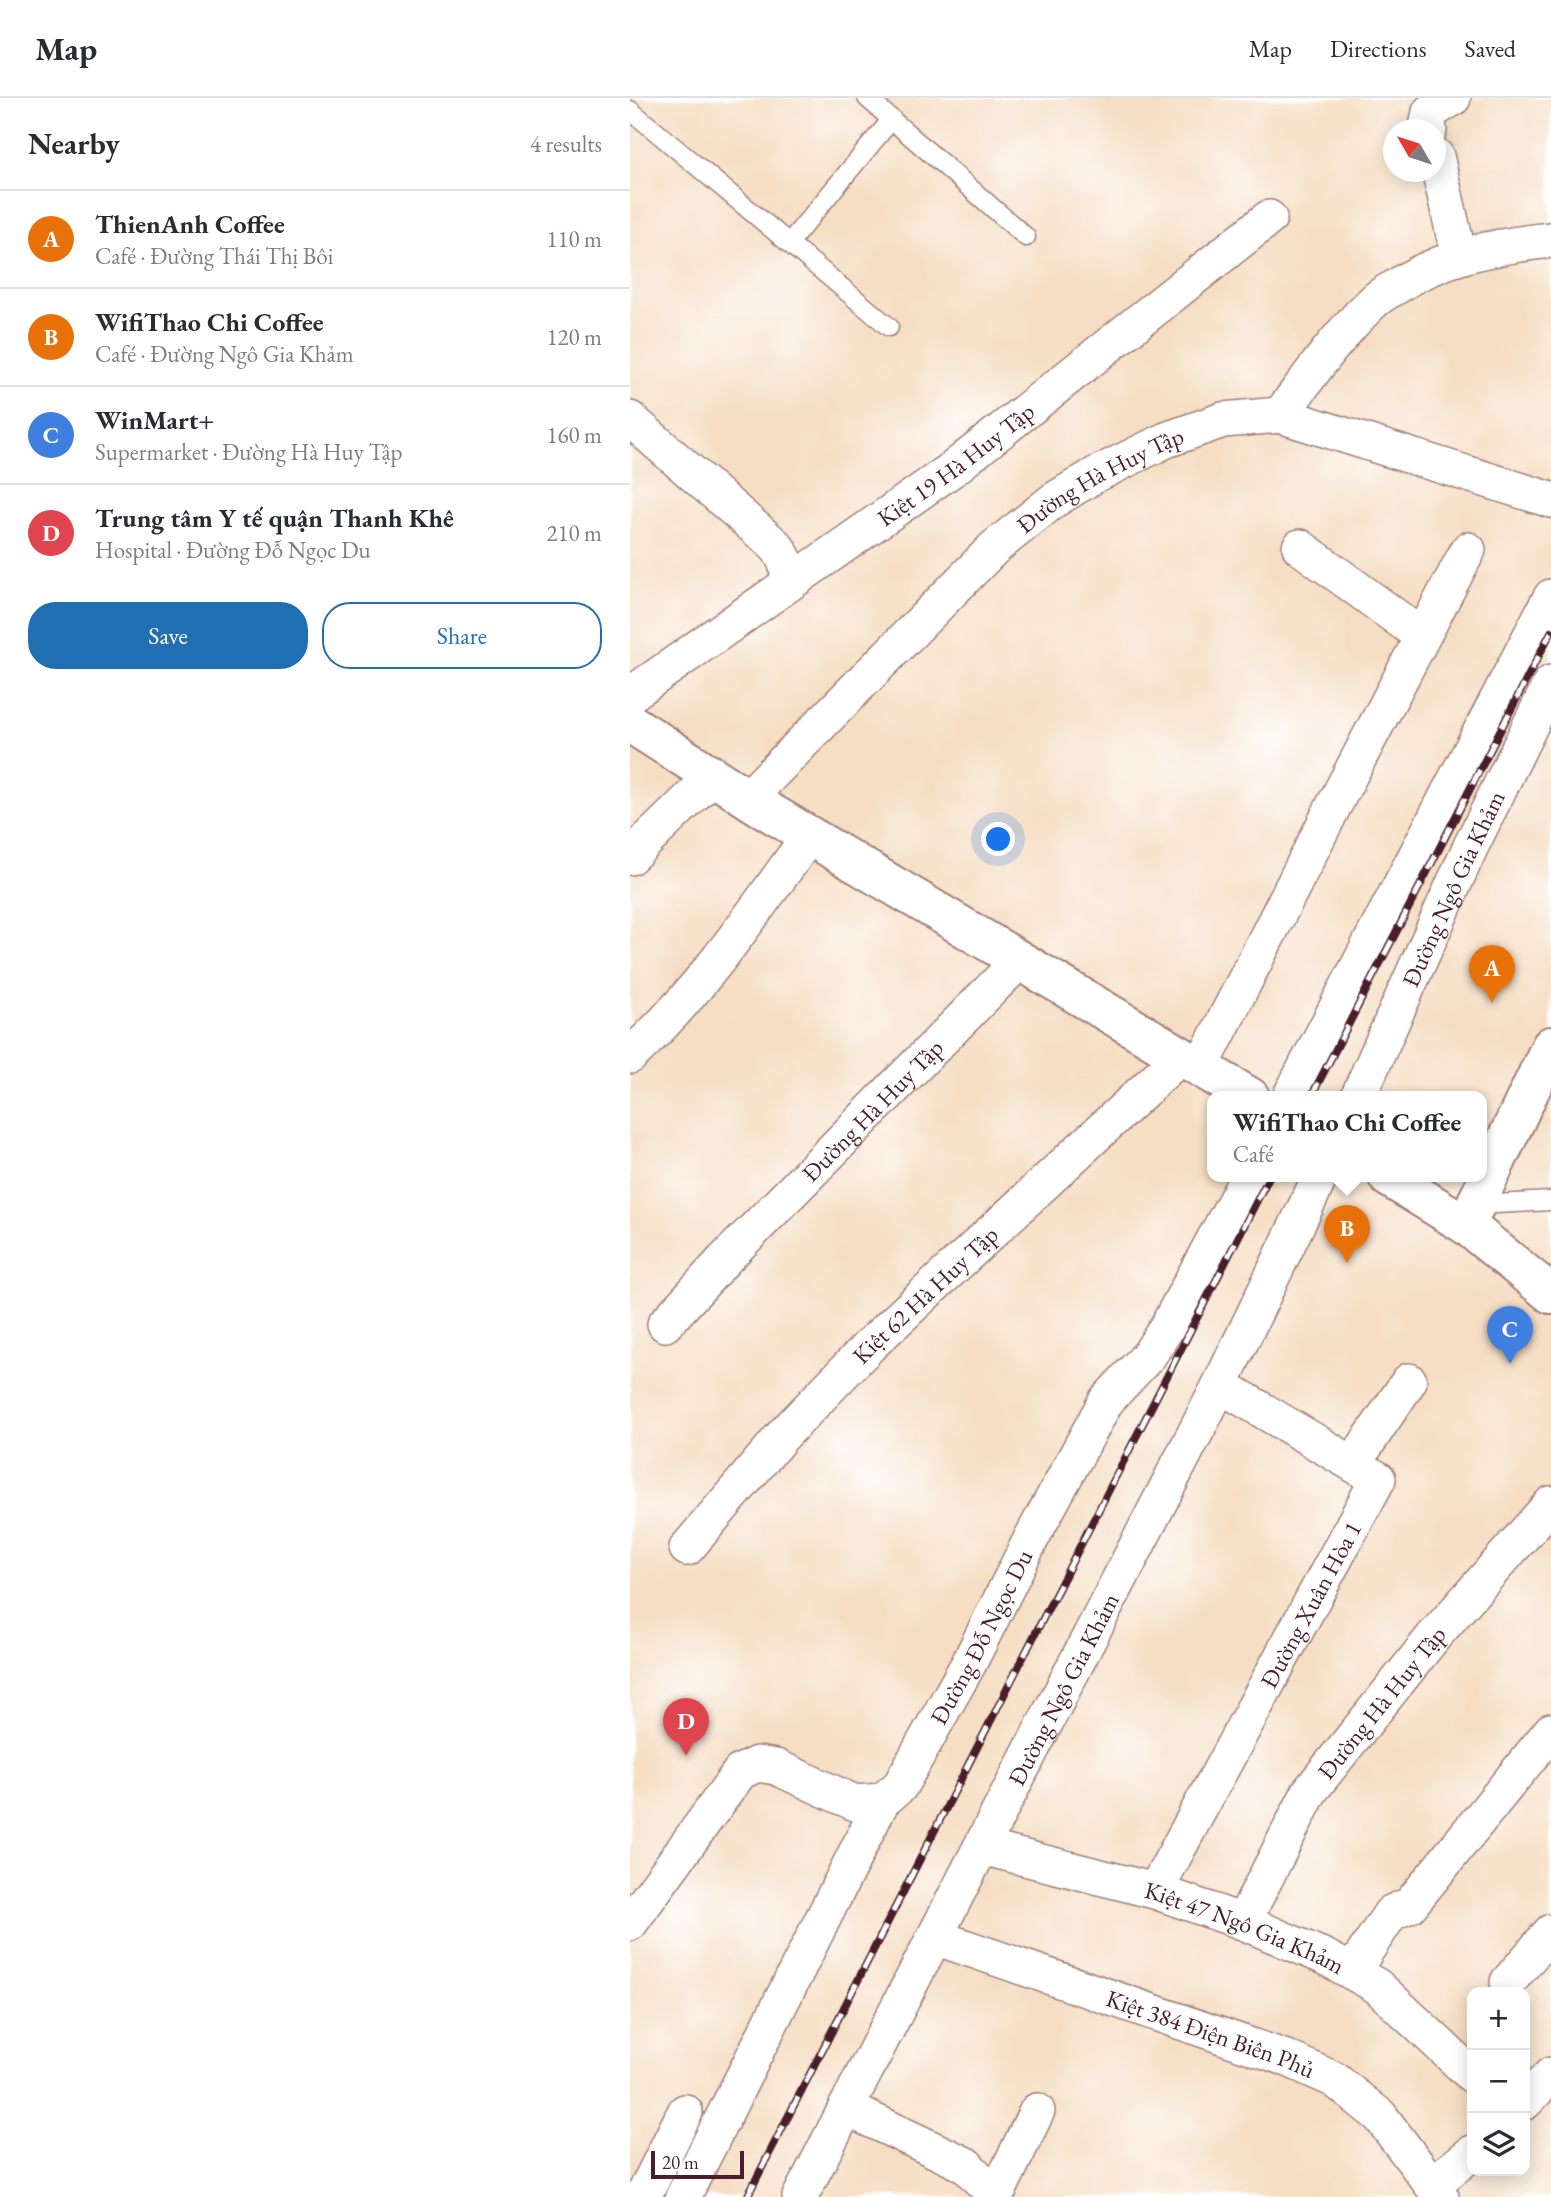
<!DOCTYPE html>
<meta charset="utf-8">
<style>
body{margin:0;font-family:"EB Garamond",serif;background:#f7f7f7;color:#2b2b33}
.controls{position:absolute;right:21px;bottom:21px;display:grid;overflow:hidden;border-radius:14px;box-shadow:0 4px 18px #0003}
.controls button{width:63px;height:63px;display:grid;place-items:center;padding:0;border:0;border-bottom:2px solid #e1e1e2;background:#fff;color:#2b2b33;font:35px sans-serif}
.compass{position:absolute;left:753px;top:21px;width:63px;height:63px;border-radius:50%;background:#fff;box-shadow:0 4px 18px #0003;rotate:309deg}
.scale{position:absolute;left:21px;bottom:18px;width:93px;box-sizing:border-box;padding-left:7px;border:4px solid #4a1f2b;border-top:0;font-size:19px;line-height:24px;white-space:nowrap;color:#4a1f2b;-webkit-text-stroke:5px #fff;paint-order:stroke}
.you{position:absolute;left:369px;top:742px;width:24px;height:24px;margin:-18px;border:5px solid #fff;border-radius:50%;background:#1a73e8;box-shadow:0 0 0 10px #1a73e833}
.badge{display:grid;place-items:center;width:46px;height:46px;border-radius:50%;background:#1f6fb2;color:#fff;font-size:23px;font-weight:700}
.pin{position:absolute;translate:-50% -58px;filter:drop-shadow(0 2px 4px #0008)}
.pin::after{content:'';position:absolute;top:37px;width:24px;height:21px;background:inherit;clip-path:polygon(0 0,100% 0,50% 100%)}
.popup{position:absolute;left:577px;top:993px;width:280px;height:91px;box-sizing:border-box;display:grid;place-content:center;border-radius:14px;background:#fff;filter:drop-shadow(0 2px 5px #0005);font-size:23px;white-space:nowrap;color:#7c7c81}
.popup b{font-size:26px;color:#2b2b33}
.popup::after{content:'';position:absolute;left:50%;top:100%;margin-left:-14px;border:14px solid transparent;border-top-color:#fff}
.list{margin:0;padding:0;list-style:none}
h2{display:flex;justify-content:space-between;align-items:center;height:91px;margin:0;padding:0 28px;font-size:30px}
h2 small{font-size:23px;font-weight:400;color:#7c7c81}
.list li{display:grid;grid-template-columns:46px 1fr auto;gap:21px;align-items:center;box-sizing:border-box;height:98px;padding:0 28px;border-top:2px solid #e1e1e2}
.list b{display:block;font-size:26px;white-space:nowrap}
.list p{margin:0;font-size:23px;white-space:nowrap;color:#7c7c81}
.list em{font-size:23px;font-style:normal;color:#7c7c81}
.actions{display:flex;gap:14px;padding:21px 28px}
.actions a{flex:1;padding:16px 0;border:2px solid #1f6fb2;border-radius:28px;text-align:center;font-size:24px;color:#1f6fb2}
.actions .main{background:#1f6fb2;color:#fff}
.icon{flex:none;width:38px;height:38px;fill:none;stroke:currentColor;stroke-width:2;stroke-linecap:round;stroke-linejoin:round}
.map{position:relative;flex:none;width:921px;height:2099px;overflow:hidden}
header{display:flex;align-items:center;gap:42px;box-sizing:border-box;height:98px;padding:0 35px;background:#fff;border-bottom:2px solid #e1e1e2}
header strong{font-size:33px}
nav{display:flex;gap:38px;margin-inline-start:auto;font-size:24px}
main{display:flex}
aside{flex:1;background:#fff}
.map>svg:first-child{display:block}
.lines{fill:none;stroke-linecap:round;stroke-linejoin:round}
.service-casing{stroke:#a07e77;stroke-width:21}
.minor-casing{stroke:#a07e77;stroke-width:38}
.tertiary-casing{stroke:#a07e77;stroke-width:42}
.service{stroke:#fff;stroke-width:18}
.minor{stroke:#fff;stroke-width:35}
.tertiary{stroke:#fff;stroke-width:38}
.rail-casing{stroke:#4a1f2b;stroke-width:8}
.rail{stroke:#fff;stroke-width:5;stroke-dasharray:16;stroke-linecap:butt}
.labels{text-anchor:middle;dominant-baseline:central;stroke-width:7;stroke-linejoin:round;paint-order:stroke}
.street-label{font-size:24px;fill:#4a1f2b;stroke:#fff}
</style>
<header>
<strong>Map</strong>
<nav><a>Map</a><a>Directions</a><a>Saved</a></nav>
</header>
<main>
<aside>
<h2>Nearby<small>4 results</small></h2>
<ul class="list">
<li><span class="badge" style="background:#e8710a">A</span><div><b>ThienAnh Coffee</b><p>Café · Đường Thái Thị Bôi</p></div><em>110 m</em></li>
<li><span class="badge" style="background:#e8710a">B</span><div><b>WifiThao Chi Coffee</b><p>Café · Đường Ngô Gia Khảm</p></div><em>120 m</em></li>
<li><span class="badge" style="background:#3f7fe0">C</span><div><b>WinMart+</b><p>Supermarket · Đường Hà Huy Tập</p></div><em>160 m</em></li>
<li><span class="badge" style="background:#e0444e">D</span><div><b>Trung tâm Y tế quận Thanh Khê</b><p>Hospital · Đường Đỗ Ngọc Du</p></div><em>210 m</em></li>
</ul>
<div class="actions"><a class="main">Save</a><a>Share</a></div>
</aside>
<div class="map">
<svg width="921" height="2099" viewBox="0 0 921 2099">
<rect width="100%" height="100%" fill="#fff"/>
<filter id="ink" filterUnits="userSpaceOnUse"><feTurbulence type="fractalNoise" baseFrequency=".0143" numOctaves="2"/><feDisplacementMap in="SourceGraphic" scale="14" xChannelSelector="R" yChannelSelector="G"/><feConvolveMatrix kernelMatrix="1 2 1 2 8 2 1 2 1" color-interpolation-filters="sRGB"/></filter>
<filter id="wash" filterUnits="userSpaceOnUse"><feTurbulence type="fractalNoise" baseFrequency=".00686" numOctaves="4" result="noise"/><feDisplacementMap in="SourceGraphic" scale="28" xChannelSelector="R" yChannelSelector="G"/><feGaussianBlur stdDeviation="1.57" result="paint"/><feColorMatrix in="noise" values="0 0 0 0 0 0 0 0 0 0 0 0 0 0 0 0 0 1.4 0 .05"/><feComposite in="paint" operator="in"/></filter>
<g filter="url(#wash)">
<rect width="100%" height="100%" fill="#f5dec3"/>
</g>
<g filter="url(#ink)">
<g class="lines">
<g class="service-casing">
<path id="service" d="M237 0 396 139
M0 12 259 229
M159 145 262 21
M846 1107 921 1103"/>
</g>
<g class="minor-casing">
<g id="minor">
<path d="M799 32 798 24 800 14 823 0"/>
<path d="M806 58 829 158"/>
<path d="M650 317C679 279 707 238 742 205 748 199 756 194 764 190 811 158 865 148 921 142"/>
<path d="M0 321 147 449C156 462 159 471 158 486"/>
<path d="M670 449 792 538"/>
<path id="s1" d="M0 597 324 370 639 120"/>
<path id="s2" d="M118 700 364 450 424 402 467 376 536 342 593 322 650 317 921 402"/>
<path d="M0 759 83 678"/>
<path d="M0 958C70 894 124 814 179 738"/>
<path d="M570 971 702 711 838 452"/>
<path d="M660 999 921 499"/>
<path id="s3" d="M728 999 840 750 921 585"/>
<path id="s4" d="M35 1226 94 1162 390 862"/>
<path d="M723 1366 779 1283"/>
<path id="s5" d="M57 1450 153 1337 240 1247 551 958"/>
<path id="s6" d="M352 1749 525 1793 613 1824 695 1859 747 1888 842 1977"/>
<path id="s7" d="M525 1793 748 1381 590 1287"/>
<path id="s8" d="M613 1824 680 1693 805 1537 921 1406"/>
<path id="s9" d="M0 1825 110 1674 127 1666 146 1669 225 1705 252 1703 270 1688 339 1565 401 1441 476 1303 519 1257 537 1229 618 1079"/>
<path id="s10" d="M305 1839 656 1960 705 1982 750 2018 811 2099"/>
<path d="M722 1874 761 1815 780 1807 921 1633"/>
<path d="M878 1884 921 1834"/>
<path d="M895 2004 921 1977"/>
<path d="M216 2010 336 2067 366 2099"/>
<path d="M803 2086 842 2055"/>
<path d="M366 2098 407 2013"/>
<path d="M13 2099 55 2014"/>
<path d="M53 2099 252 1703"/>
<path id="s11" d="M170 2099 590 1287 690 1079"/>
</g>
</g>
<g class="tertiary-casing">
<path id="tertiary" d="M0 625 131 709 620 999
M758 1079 836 1127 921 1196
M836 1127 921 948"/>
</g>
<use href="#service" class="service"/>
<use href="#minor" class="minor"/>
<use href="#tertiary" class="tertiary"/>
<g class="rail-casing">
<path id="rail" d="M681 999 921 534
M117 2099 639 1079"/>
</g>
<use href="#rail" class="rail"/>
</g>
</g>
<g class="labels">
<g class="street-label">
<text stroke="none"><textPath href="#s1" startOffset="399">Kiệt 19 Hà Huy Tập</textPath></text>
<text stroke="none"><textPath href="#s2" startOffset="478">Đường Hà Huy Tập</textPath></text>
<text stroke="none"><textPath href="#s3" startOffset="229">Đường Ngô Gia Khảm</textPath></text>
<text stroke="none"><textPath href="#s4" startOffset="298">Đường Hà Huy Tập</textPath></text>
<text stroke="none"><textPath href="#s5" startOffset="348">Kiệt 62 Hà Huy Tập</textPath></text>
<text stroke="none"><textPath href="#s7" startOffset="326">Đường Xuân Hòa 1</textPath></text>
<text stroke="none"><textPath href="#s9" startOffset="532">Đường Đỗ Ngọc Du</textPath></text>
<text stroke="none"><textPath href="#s11" startOffset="572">Đường Ngô Gia Khảm</textPath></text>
<text stroke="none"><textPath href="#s8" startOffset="261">Đường Hà Huy Tập</textPath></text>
<text stroke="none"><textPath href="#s6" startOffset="275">Kiệt 47 Ngô Gia Khảm</textPath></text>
<text stroke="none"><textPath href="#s10" startOffset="292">Kiệt 384 Điện Biên Phủ</textPath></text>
</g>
</g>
</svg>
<div class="controls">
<button>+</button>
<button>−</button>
<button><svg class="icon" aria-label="layers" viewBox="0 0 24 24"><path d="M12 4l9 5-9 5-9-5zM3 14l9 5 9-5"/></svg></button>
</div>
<svg class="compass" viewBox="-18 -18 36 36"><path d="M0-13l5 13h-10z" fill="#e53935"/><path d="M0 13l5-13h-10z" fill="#7c7c81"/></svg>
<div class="scale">20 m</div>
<div class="you"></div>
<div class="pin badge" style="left:862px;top:905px;background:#e8710a">A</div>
<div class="pin badge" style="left:717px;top:1165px;background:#e8710a">B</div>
<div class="popup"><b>WifiThao Chi Coffee</b>Café</div>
<div class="pin badge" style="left:880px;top:1266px;background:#3f7fe0">C</div>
<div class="pin badge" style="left:56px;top:1658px;background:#e0444e">D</div>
</div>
</main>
